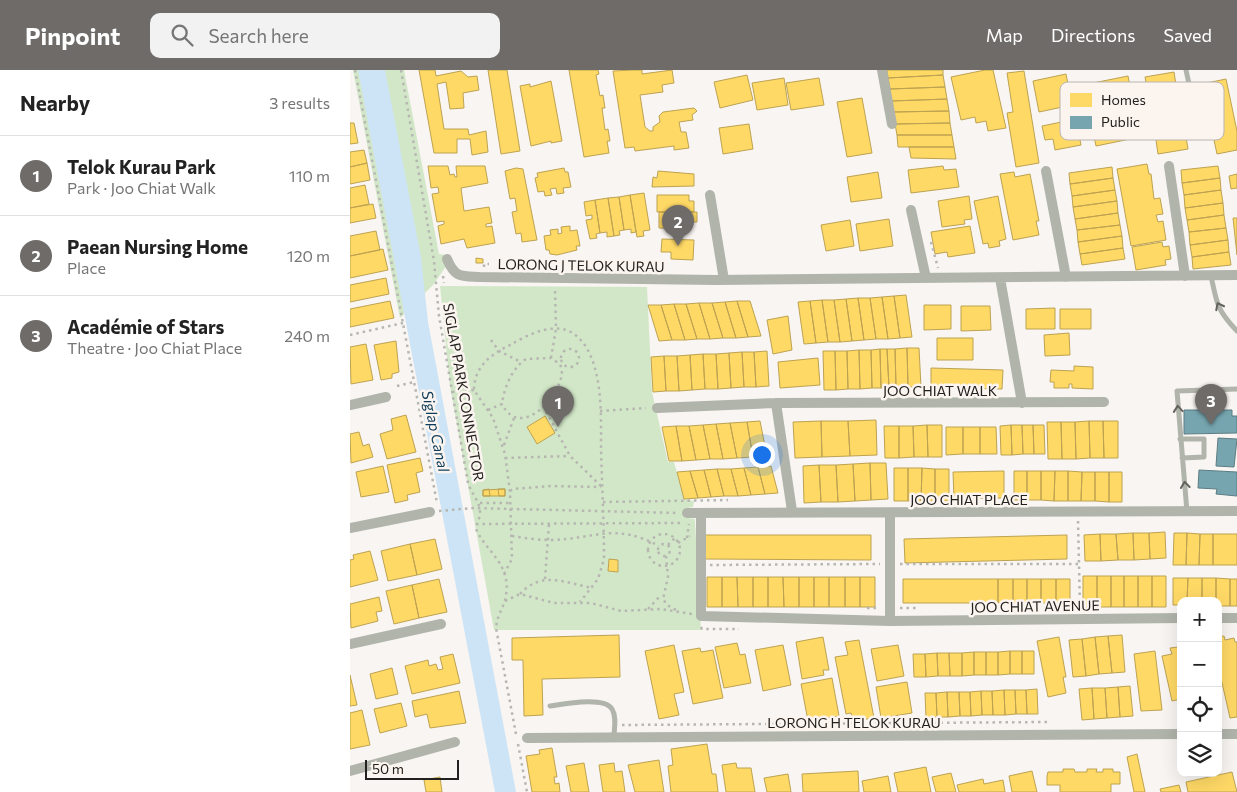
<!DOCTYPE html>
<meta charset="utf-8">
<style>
body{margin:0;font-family:Commissioner,sans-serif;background:#f2f2f2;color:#222}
.controls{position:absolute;right:15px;bottom:15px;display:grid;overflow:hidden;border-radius:10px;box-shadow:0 5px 20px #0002}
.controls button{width:45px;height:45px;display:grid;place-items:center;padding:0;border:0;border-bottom:1px solid #e0e0e0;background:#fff;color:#222;font:25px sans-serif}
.scale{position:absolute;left:15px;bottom:12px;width:94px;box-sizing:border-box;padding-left:5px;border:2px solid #23211f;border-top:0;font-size:14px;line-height:18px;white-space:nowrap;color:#23211f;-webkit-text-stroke:4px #fbf4ef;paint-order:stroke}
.you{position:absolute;left:411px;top:384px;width:18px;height:18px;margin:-12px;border:4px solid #fff;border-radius:50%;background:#1a73e8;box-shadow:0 0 0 8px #1a73e833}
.badge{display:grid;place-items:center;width:32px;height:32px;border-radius:50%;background:#6e6b69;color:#fff;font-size:16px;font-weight:700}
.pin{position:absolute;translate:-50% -41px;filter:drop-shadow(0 1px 2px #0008)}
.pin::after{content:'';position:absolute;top:26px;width:18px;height:15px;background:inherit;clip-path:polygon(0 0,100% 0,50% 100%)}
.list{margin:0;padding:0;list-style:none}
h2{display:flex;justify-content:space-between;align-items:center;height:65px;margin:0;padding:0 20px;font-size:21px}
h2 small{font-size:16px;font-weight:400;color:#767676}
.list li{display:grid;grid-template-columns:32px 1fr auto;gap:15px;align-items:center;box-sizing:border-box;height:80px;padding:0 20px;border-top:1px solid #e0e0e0}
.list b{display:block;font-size:19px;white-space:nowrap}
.list p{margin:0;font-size:16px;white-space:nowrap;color:#767676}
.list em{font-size:16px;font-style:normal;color:#767676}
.icon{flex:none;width:28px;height:28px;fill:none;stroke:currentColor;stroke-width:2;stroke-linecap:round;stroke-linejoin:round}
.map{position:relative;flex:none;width:887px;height:722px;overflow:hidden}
header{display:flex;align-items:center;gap:30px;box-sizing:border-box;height:70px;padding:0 25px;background:#6e6b69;color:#fff}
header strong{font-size:24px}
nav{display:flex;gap:28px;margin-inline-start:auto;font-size:18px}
.search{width:350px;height:45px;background:#f2f2f2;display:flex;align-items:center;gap:12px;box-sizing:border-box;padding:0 18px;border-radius:10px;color:#767676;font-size:19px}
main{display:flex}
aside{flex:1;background:#fff}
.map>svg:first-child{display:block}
.green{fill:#d2e7c8}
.water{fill:#cde4f6}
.homes{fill:#ffd966;stroke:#bda251}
.public{fill:#76a5af;stroke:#5d7d84}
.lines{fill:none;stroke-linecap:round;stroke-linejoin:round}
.path{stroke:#b7b7b2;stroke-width:2.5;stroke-dasharray:2.5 4;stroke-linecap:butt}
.lane{stroke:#b1b4ab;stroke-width:5}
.street{stroke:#b1b4ab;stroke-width:10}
.oneway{stroke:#63635e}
.labels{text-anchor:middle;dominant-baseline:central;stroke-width:5;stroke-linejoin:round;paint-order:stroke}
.street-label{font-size:14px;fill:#23211f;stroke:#fbf4ef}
.water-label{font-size:15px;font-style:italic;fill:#0e3d5b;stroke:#fbf4ef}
.key{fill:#fbf4ef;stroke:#bab5b1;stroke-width:1}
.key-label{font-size:14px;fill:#23211f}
</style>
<header>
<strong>Pinpoint</strong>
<div class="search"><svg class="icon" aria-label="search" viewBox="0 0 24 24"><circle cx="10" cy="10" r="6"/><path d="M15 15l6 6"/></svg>Search here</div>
<nav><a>Map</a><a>Directions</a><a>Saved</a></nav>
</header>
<main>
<aside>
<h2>Nearby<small>3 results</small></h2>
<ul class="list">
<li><span class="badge">1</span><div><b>Telok Kurau Park</b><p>Park · Joo Chiat Walk</p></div><em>110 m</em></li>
<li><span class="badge">2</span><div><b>Paean Nursing Home</b><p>Place</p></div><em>120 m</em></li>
<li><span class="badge">3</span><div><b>Académie of Stars</b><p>Theatre · Joo Chiat Place</p></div><em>240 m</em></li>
</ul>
</aside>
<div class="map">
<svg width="887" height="722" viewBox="0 0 887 722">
<rect width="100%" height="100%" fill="#f8f5f2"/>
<path class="green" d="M3 0H54L89 184 96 185 97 195 83 215 50 248Z
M90 216 297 217 302 322 318 392H324L334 429 344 431 343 437 338 438V448L345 449V451L351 560H144L100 316Z"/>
<path class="water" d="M8 0H35L71 187 78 252 166 722H145Z"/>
<path class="homes" d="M69 0H85L86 6 111 1 118 7 127 6 129 20 113 23 114 38 100 39 96 12 87 14 94 59H118L119 65 136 61 138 82 122 85 120 69H107V83H84Z
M138 0H157L170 81 151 84Z
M219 0H248L249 4 246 5 250 26 253 25 255 38H252L255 60 258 59 260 71H257L259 83 234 87Z
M283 0H292V4L322 0 324 13 312 15 313 22 290 25 295 57 300 61H303V57L310 52 309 46 313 42 344 38 347 41 342 45 343 50 329 52 331 62H336L339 78 324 80V76L285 81 284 77 275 78 263 1Z
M537 0H593V5L538 8Z
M635 0H643L656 58 638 61 636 51 626 53 625 47 611 50 601 7Z
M674 1 689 93 666 97 657 43 663 42 657 3Z
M824 2 829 34 801 39 795 7Z
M716 4 722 35 689 42 683 11Z
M397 5 403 30 370 38 364 12Z
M593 5 595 17 540 19 538 8Z
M778 6 790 67 746 76 733 15Z
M434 8 438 35 407 40 402 13Z
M469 8 474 35 441 40 436 13Z
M876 9 887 61V80L867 84 852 14Z
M201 11 212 71 201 73V71L181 76 170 16 180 14V17Z
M595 17 597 29 541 31 540 19Z
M512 28 522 83 497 87 487 32Z
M597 29 599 41 543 42 541 31Z
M599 41 600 53 545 54 543 42Z
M832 44 838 79 808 84 803 49Z
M726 49 731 75 705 80 703 69 695 70 692 56Z
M0 53H4L8 73 0 74Z
M600 53 602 65H547L545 54Z
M399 54 403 79 373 84 369 58Z
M547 65H602L604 77H548Z
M559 77H604L606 89 561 88Z
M14 80 17 93 0 97V82Z
M17 93 20 110 0 114V97Z
M797 94 799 104H801L804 129 810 128 813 144 806 145 808 152 813 151 816 170 781 176 767 99Z
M78 96H98L100 105 104 104 105 107H107L106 96H135L138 113 111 118 114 141 139 137 142 153 136 154V157L142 156 145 173 117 178 114 169 91 174 88 156 94 154V151L87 152 82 124 89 123 88 117 81 118Z
M593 96 594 100 606 99 609 117 561 123 558 100Z
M868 96 870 108 832 113 831 100Z
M762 97 763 108 720 114 719 103Z
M166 98 173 99 187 170 172 172 171 163 166 164 162 142 167 141 165 128 160 129 155 101Z
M214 98 215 102H218L221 117 213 118 214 123 207 124 206 118 200 119 202 125 195 126 194 121 188 122 185 108 188 107 187 103Z
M308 101 344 104V116L302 117 303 107 307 108Z
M528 102 532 128 501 132 497 107Z
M664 102 665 107 680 104 689 151H686L689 165 663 170 650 104Z
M887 104V118L881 119 879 106Z
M763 108 765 120 722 126 720 114Z
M870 108 871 120 834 125 832 113Z
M15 115 19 134 0 138V118Z
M765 120 767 131 723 137 722 126Z
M871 120 873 133 835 138 834 125Z
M294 123 300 160 293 161 294 166 287 167 280 125Z
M280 125 286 162 281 163V159L274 160 269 127Z
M307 125H339V131H344V142H307Z
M619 126 622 149 614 150 615 154 592 157 588 131Z
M648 126 656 169 649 171 650 176 639 178 638 173 633 174 624 131Z
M269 127 274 160 269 161 270 165 264 166 258 128Z
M258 128 264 166 257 167V162L250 163 245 130Z
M245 130 250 163 246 164 247 168 240 169 236 150 242 149V145L236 146 234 132Z
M767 131 768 143 725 149 723 137Z
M873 133 874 145 837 150 835 138Z
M23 134 26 148 0 153V138Z
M309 142H347V152H341V159L309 158Z
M768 143 770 155 727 160 725 149Z
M874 145 876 158 839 162 837 150Z
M883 148H887V185Z
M539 149 543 176 510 181 506 154Z
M500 150 504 176 476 181 471 155Z
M770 155 772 166 728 172 727 160Z
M220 156V161L227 160 230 176H226L227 180 207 185 200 184 199 180H196L194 166 201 165 200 160 208 159V164L212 163 211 157Z
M620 156 625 183 598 187 597 182 585 184 581 162Z
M876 158 878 170 840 175 839 162Z
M26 161 30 180 0 186V166Z
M772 166 773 178 730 184 728 172Z
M312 169 344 170 343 190 321 189V182H311Z
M878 170 879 182 842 187 840 175Z
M812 172 813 177 819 176 821 189 815 190 816 195 786 200 782 177Z
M773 178 775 189 732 195 730 184Z
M33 179 38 200 0 208V186Z
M879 182 881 195 843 199 842 187Z
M126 188 133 189V193H126Z
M36 208 39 224 0 232V215Z
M556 225 562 267 550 268 544 226Z
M544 226 550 268 538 269 532 227Z
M532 227 538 269H526L520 228Z
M508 228H520L526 269 514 270Z
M508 228 514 270 502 271 496 229Z
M496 229 502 271 490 272 484 230Z
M472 230 478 272 466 273 460 231Z
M472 230H484L490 272H478Z
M40 231 44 248 0 257V239Z
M387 231H400L411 266 398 267Z
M387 231 398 267 386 268 375 232Z
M460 231 466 273 454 274 448 232Z
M375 232 386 268H373L362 233Z
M349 233 360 269H347L336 234Z
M349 233H362L373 268 360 269Z
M324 234 335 270H322L311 235Z
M324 234H336L347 269 335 270Z
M298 235H311L322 270 309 271Z
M574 235H601V259L574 260Z
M611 236H640L641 260 611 261Z
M705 238V259H676V239Z
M710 239H741V259H710Z
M438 246 442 280 423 284 417 250Z
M719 263 720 285 695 286 694 265Z
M587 268H623V290H587Z
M46 271 49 302 42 304V308L31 310 24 275Z
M16 274 23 310 1 314 0 277Z
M557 278H569L571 317H558Z
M557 278 558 317H546L545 279Z
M530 279 531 318H522L521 280Z
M530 279H537L539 318H531Z
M537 279H545L546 317 539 318Z
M509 280 510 319H498L497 281Z
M509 280H521L522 318 510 319Z
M417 281 419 316 406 317 404 282Z
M473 281H485L486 320H474Z
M485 281H497L498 319 486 320Z
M392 282H404L406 317H394Z
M392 282 394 317 381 318 379 283Z
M379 283 381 318 368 319 366 284Z
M353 284 355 319 342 320 340 285Z
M353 284H366L368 319H355Z
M340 285 342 320 329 321 327 286Z
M314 286 316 321 303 322 301 287Z
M314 286H327L329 321H316Z
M468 288 470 315 430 318 428 292Z
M724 296 743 297V319L722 318V314H719V318H704V312H700L701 300 724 301Z
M581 298 653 300 652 319 581 318Z
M56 345 66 382 37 389 30 364 43 360 41 349Z
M195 346 205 363 187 374 177 357Z
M526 350 527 385 500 386 498 351Z
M410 351 417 386 403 387 397 352Z
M471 351 472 387 445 388 443 352Z
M471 351H498L500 386 472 387Z
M739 351 740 388 726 389 725 352Z
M739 351H753L754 388H740Z
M753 351H768V388H754Z
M397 352 403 387 387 388 380 353Z
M697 352H711L712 389H698Z
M711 352H725L726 389H712Z
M380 353 387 388 373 389 366 354Z
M366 354 373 389H360L353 355Z
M353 355 360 389 346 390 339 356Z
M577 355H592V387H578Z
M577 355 578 387H564L563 356Z
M661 355 662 385H651L650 356Z
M661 355H672L673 384 662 385Z
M672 355H683L684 384H673Z
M683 355H694L695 384H684Z
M326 356H339L346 390 332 391Z
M326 356 332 391H319L312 357Z
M534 356H549V388H535Z
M549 356H563L564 387 549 388Z
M596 357H613V384L596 385Z
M613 357H630V384H613Z
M630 357H646L647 384H630Z
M9 362 13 376 19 374 23 387 1 393 0 364Z
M70 388 73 401 66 403 70 422 57 425 58 430 45 433 37 395Z
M520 393H536L538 429 521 430Z
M520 393 521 430 505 431 503 394Z
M503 394 505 431 488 432 486 395Z
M469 395H486L488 432H471Z
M469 395 471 432 454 433 453 396Z
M33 396 39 422 11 427 6 402Z
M421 396 428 423 415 424 408 397Z
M408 397 415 424 401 425 394 398Z
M394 398 401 425 388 426 381 399Z
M544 398H558V431H544Z
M558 398H572L571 431H558Z
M572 398 585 399V431H571Z
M367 399 374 426 361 427 354 400Z
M367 399H381L388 426H374Z
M585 399H599V431H585Z
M354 400 361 427 348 428 340 401Z
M340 401 348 428 334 429 327 402Z
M654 401V428L604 429 603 402Z
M664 401H677V430H664Z
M677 401H691V430H677Z
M691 401H705L704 431 691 430Z
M705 401H718V431H704Z
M718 401 732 402 731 431H718Z
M732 402H745V431H731Z
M745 402H759V432L745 431Z
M759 402H772V432H759Z
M139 419 140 426H133V420Z
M148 419H155V426H149Z
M155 419V426H133V420Z
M815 462 816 488 800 489 799 463Z
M783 463 784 490H768L766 464Z
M783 463H799L800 489 784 490Z
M824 463H837L836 495H823Z
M837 463 850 464 849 495H836Z
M750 464H766L768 490 751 491Z
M750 464 751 491H735L734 465Z
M850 464H863V495H849Z
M863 464H887V495H863Z
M355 465H521V490L355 489Z
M717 465V489L555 493 554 469Z
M85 469 92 499 67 505 60 474Z
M60 474 67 505 38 511 31 481Z
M20 481 28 510 0 517V490L4 489 3 485Z
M259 489 268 490V502L258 501Z
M733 506H747V537H733Z
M747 506H761V537H747Z
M761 506H774V537H761Z
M774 506H788V537H774Z
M788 506H802V537H788Z
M802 506H816V537H802Z
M357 507H372V537H357Z
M372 507H387L388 537H372Z
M387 507H403V537H388Z
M403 507H418V537H403Z
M418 507H433L434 537H418Z
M433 507H449V537H434Z
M449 507H464V537H449Z
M464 507H479V537H464Z
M479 507H495V537H479Z
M495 507H510V537H495Z
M510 507H525V537H510Z
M823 508H838L837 531H831V535H823Z
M838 508H852V531H837Z
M852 508H866V531H852Z
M866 508 880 509V536H868V531H866Z
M89 509 97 542 69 548 62 515Z
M553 509H648V533H553Z
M648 509H663V533H648Z
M663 509H677V533H663Z
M677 509H691V533H677Z
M691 509H706V533H691Z
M706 509H720V533H706Z
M880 509H887V536H880Z
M62 515 69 548 44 554 36 521Z
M29 527 32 541 26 542 28 551 1 558 0 534Z
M269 565 270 607 192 609 193 645 174 646 173 590H162V568Z
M772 565 775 602 762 603 758 566Z
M758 566 762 603 749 604 745 567Z
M874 566 875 570 884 568 885 572H887V647L880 648 868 595V567Z
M473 567 479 600H473L474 605 452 609 446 572Z
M709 567 716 607H713L716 623 698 627 687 571Z
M745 567 749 604 736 606 732 569Z
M732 569 736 606 723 607 719 570Z
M509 570 524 648 503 651 501 643 496 644 485 587 498 585 495 572Z
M387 573 390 585 395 584 401 613 374 618 365 577Z
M324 575 334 622 324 624 329 645 309 649 295 581Z
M433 575 441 615 413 621 405 580Z
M548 575 554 606 527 611 521 579Z
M828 577 831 592V629L822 631 812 586 822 584 820 578Z
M350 578 351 582 363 580 373 628 343 634 332 581Z
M660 581V604L648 605V582Z
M660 581H672V604H660Z
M672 581H684V604H672Z
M805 581 812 640 791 641 784 584Z
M624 582V605L612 606V583Z
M624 582H636V605H624Z
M636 582H648V605H636Z
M587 583 588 606 576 607 575 584Z
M587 583H599L600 606H588Z
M599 583H612V606H600Z
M103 584 110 613 62 624 55 596 78 590 79 596 86 594 88 600 93 599 90 587Z
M563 584H575L576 607H564Z
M42 598 48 624 26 629 20 604Z
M0 605 7 635 0 636Z
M482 608 489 646 458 651 451 614Z
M557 612 562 643 531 648 526 617Z
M780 616 783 646 770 647 768 617Z
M768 617 770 647 757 648 755 618Z
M742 618 744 649 732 650 729 619Z
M742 618H755L757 648 744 649Z
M687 619 688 644H677L676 620Z
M654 620H665L666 644 655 645Z
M654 620 655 645H643L642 621Z
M665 620H676L677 644H666Z
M109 621 116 653 80 658 77 644 65 647 62 631Z
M631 621 632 645 621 646 620 622Z
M631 621H642L643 645H632Z
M597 622H609L610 646 598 647Z
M597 622 598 647H587L586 623Z
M609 622H620L621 646H610Z
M575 623H586L587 647 576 648Z
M51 633 57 656 30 663 24 639Z
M12 640 20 675 0 679V643Z
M357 674 362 704H366L368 722H321L318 696 323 695 321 679Z
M202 678 207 707H204L205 714 209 713 210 722H182L176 686 190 684 189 680Z
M787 684 795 722H784L777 687Z
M309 690 314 722H285L278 695Z
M234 693 239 722H221L216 696Z
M264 693 265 702 272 701 275 722H253L249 695Z
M386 693 387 698H401L405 722H376L372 695Z
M576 697 581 722H548L544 703Z
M713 699H724L725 702H737V699H747L746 702H753V699H763V702H770V714H761V722H710V715H697V706L698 702H713Z
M508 701 509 722H453L452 704Z
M682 701 687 722H662L659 706Z
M882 702 887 722H838L836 712Z
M601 703 606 722H586L582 707Z
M438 704 441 722H417L414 708Z
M538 706 541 722H514L512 711Z
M90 707 92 722H76L74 710Z
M633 709 634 714 653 710 655 722H609L607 715Z
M829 715 831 722H811L810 719Z"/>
<path class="public" d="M834 340H882V346H887V363L834 364Z
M868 368 887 369 884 397 866 396Z
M849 400 887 402V426L866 424 867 419 848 418Z"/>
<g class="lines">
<path class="path" d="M5 0 87 433
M51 0 84 191 89 246 118 413C122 425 130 431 130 443 130 449 126 453 126 459 136 482 161 493 156 525 155 536 147 544 146 558L166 664
M581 172 588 198
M134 197V194H139
M93 206 94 213
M0 265 53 253
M141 270 149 281 171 292
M211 288a9 9 0 1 1 18 0a9 9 0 1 1-18 0Z
M201 288 206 259 205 217
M47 316 64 312
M102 322 124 320
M193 336 220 386 251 416
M138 340 152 334C154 318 162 298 176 289L201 288C203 290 208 292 210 295 222 312 173 376 152 334
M250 341 296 338
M154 375 164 348
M155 388 220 386
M160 421 163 419 200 416 251 417
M253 432 378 430
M130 433H160
M89 441 123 438 328 443
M728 451 730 538
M126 454 331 453
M298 480a16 16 0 1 1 32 0a16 16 0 1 1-32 0Z
M162 466C174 468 188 470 200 470 246 469 264 452 309 476
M337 468 339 454
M328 473 340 466
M308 480a6 6 0 1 1 12 0a6 6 0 1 1-12 0Z
M318 475 325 468
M316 486 318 507 313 529 317 535 326 540
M550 494H729
M360 495 530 494
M154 504 162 489 160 422 155 384 143 348 124 320C124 297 141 284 160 275 176 266 201 252 221 262 233 269 240 282 244 295 252 321 251 351 251 378 252 415 254 452 254 489L248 509 230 532
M195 509 199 454
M170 524C192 500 215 513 243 518
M155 531 170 524 204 533H241L271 541 311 539 342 544
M517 538H529
M550 538H569
M298 539 311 525
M351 557 352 559H389
M272 655 697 652
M168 674 177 722"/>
<path class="lane" d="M836 0 847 51
M861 206C867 233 866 239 887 261
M830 369H854V387L832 388
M837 442 827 321 887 319
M200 636C214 634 254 626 262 639 267 647 264 659 264 667"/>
<path class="street" d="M532 0 542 54
M819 96 835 206
M696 101 716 207
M360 125 374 210
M561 140 576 208
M97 189C105 208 111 206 130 207L366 210 887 205
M650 208 672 333
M426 333 442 441
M0 335 36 327
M307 338 426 333 754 332
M337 443 887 441
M351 443V546L540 551 831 548
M540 443V551
M0 458 80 442
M868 548H887
M0 574 91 554
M868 664H887
M177 668 831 664
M0 701 105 672"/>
</g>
<defs><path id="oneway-chevron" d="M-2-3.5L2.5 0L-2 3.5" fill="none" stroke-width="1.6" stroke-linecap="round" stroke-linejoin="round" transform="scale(1.25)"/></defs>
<g class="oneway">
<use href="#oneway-chevron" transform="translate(869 236) rotate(-117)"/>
<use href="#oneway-chevron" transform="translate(828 339) rotate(-95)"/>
<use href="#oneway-chevron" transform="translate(835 415) rotate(-96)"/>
</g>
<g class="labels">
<g class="street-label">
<text transform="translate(231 195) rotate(1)">LORONG J TELOK KURAU</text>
<text x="590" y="320">JOO CHIAT WALK</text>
<text transform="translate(114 322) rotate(80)">SIGLAP PARK CONNECTOR</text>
<text x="619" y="429">JOO CHIAT PLACE</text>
<text transform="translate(685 536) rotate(-1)">JOO CHIAT AVENUE</text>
<text x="504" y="652">LORONG H TELOK KURAU</text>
</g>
<g class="water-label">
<text transform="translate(86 361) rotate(78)">Siglap Canal</text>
</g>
</g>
<rect x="710" y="12" width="164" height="58" rx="8" class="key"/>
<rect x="720" y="23" width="22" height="14" fill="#ffd966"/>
<rect x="720" y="46" width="22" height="13" fill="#76a5af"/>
<g class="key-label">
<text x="751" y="35">Homes</text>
<text x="751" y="57">Public</text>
</g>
</svg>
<div class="controls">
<button>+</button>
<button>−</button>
<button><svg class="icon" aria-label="locate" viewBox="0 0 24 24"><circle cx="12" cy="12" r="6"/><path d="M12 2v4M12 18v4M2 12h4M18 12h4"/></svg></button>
<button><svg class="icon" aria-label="layers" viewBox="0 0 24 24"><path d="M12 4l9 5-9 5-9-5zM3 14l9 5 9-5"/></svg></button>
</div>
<div class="scale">50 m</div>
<div class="you"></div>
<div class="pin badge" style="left:208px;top:357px">1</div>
<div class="pin badge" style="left:328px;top:176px">2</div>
<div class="pin badge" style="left:861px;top:355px">3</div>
</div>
</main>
